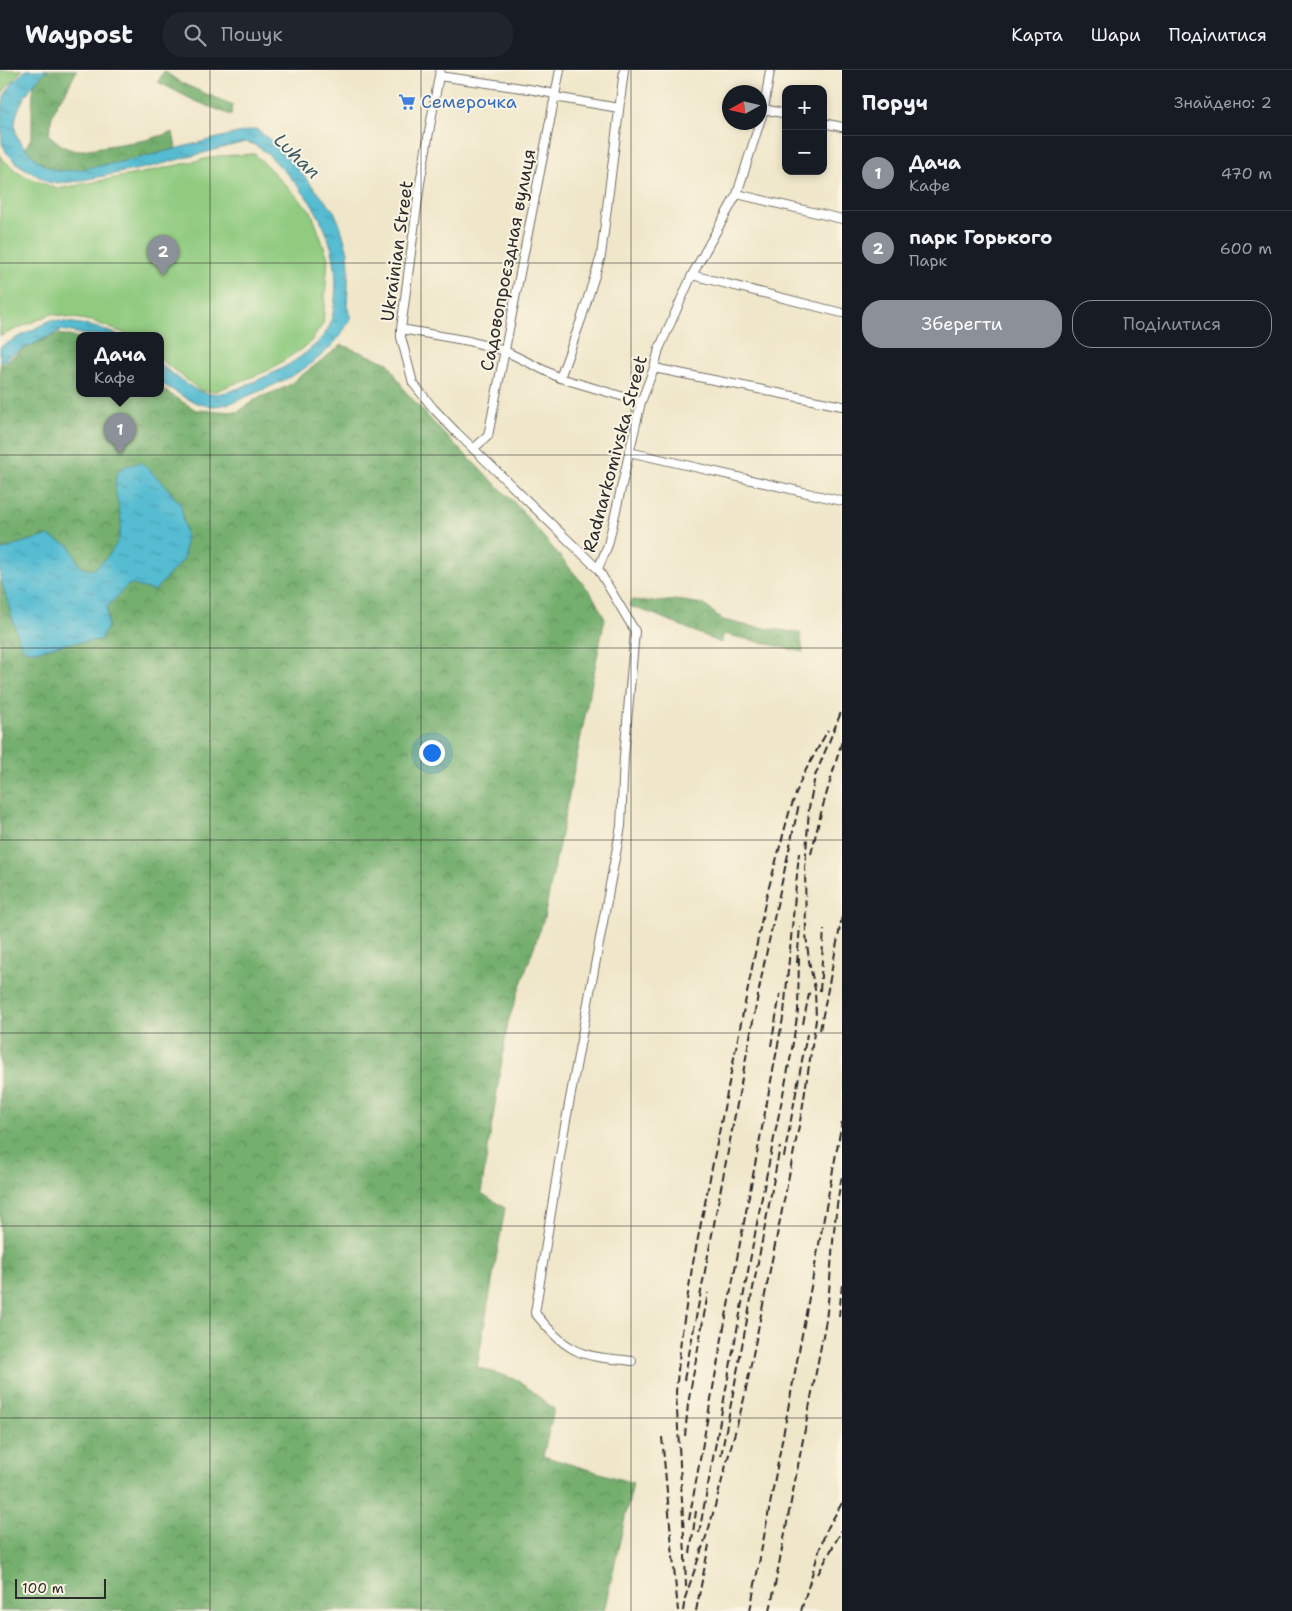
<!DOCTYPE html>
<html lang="uk">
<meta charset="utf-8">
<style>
body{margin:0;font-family:"Shantell Sans",sans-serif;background:#20242c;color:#f1f3f6}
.controls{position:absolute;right:15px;top:15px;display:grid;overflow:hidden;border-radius:10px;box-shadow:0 2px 8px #0003}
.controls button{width:45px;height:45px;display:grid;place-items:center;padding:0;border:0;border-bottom:1px solid #363941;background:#171b24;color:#f1f3f6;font:25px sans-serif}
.compass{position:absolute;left:722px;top:15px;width:45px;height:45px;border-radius:50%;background:#171b24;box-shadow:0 2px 8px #0003;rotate:262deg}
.scale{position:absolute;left:15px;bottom:12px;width:91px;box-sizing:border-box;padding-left:5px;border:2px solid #2b2b2b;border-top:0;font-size:14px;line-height:18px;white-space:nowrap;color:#2b2b2b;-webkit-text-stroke:4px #fcf5e5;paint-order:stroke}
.you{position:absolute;left:431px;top:682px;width:18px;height:18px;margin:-12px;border:4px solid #fff;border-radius:50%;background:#1a73e8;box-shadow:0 0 0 8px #1a73e833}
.badge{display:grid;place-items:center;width:32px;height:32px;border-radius:50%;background:#8c9099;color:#fff;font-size:16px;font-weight:700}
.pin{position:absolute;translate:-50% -41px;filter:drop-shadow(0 1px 2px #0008)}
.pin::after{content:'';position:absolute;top:26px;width:18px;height:15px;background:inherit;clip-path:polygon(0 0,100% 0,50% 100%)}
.popup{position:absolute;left:76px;top:262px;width:88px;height:65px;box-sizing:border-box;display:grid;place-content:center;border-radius:10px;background:#171b24;filter:drop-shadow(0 1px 4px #0005);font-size:16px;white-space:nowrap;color:#9ea1a6}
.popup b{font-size:19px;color:#f1f3f6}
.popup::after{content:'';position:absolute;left:50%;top:100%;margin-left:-10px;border:10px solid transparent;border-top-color:#171b24}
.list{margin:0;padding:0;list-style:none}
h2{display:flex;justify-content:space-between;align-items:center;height:65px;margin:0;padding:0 20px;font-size:21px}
h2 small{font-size:16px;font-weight:400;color:#9ea1a6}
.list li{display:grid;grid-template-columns:32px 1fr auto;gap:15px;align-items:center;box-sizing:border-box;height:75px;padding:0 20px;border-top:1px solid #363941}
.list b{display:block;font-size:19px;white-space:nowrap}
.list p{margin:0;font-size:16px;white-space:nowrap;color:#9ea1a6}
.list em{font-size:16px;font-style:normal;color:#9ea1a6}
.actions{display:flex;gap:10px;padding:15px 20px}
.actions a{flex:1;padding:11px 0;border:1px solid #8c9099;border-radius:20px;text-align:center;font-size:18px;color:#8c9099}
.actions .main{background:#8c9099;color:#fff}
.icon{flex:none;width:28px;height:28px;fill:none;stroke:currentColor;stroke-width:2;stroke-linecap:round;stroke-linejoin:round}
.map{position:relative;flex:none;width:842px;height:1541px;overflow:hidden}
header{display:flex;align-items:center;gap:30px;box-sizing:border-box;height:70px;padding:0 25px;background:#171b24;border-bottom:1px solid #363941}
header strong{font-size:24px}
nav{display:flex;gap:28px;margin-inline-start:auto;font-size:18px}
.search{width:350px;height:45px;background:#20242c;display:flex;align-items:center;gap:12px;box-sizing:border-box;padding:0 18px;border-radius:20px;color:#9ea1a6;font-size:19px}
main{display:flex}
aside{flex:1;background:#171b24}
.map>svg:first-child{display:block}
.green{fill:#90cb80;stroke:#5e7b56}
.forest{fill:url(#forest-crowns);stroke:#506d4c}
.water{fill:url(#water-ripples);stroke:#40747e}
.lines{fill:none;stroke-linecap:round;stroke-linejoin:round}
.minor-casing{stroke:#706d63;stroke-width:10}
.minor{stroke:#fff;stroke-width:8}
.rail{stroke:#2b2b2b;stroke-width:2;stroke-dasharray:8 4;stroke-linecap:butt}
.grid{fill:none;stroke:#2b2b2b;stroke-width:1;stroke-opacity:0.55}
.labels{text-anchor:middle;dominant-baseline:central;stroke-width:4;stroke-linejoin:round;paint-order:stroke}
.shop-label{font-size:18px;fill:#366cbe;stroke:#fcf5e5;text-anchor:start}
.street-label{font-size:18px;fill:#2b2b2b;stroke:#fcf5e5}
.water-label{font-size:19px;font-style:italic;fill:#3a5e65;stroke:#fcf5e5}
</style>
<header>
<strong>Waypost</strong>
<div class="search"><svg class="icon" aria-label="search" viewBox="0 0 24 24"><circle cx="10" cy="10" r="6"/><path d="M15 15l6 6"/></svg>Пошук</div>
<nav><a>Карта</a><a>Шари</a><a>Поділитися</a></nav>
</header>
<main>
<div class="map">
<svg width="842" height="1541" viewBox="0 0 842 1541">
<defs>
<pattern id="forest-crowns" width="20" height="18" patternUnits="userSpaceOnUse" patternTransform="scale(1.25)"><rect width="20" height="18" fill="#74af6e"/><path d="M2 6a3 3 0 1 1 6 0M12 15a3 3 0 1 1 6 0" fill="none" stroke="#5f8f5b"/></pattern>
<pattern id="water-ripples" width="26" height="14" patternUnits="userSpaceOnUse" patternTransform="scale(1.25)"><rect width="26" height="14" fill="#55bcd2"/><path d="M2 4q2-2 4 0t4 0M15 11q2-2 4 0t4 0" fill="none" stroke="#4799ab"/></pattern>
</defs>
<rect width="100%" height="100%" fill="#fcf5e5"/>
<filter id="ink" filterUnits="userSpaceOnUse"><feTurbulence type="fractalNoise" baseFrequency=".02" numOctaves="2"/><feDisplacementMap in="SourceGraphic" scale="10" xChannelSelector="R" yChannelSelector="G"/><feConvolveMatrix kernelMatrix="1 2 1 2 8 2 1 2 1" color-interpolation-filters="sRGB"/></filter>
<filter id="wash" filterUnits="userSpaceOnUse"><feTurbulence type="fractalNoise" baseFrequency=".0096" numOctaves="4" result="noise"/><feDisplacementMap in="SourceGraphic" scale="20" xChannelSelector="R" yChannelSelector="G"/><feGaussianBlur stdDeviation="1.12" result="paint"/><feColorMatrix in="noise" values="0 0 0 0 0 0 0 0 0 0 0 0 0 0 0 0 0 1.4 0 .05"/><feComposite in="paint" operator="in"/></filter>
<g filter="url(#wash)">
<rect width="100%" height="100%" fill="#f0e7ca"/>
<path class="green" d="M0 0H22L2 23 0 29Z
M255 84 311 141 328 188 323 254 309 274 269 300 216 321H201L160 289V265H129L92 251 51 244 0 266V85L1 88 20 104 57 119 142 103 218 86Z"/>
<path class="forest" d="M46 0H77L65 23 58 32 52 46 49 65 64 77 76 81 146 70 173 62 176 79C152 86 71 108 50 98 41 94 32 85 25 79L32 66V35L34 13Z
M164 1 181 13 233 35 231 45 195 31 158 12Z
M57 264 80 268V323H160V318L196 340 238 342 256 329 286 317 342 275 388 293 405 321 443 363 513 431 591 523 605 548 544 848 508 952 481 1123 505 1138 477 1297 518 1310 554 1339 543 1386 633 1413 604 1541H0V295L26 278Z
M631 530 657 532 676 530 703 534 723 550 749 556 800 563 803 582 724 564 721 573 656 545 629 536Z"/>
<path class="water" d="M26 0H47C31 15 5 47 19 70 26 80 38 93 50 98 65 104 85 98 99 96 152 87 203 70 256 59L277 75 334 141 340 155 348 182 349 197 347 236 351 247C332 288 291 309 250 325 239 330 226 336 213 336 194 336 177 322 161 313L160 294C170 302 192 320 204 323 223 327 245 316 262 308 284 299 320 278 330 255 333 248 334 237 335 229 340 181 322 141 289 106 277 94 262 74 245 72L150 97 72 112 50 113 19 95 7 83 2 74 1 50 4 26 14 11Z
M51 250 88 255 119 265H86L62 260 13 284 0 293V277Z
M141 392 163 413 181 435 186 465 184 489 154 521 129 514 107 537 108 557 100 570 65 574 36 581 25 580 20 574 0 507V481L23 472 48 466 70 476 80 497 93 500C109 486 119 477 121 455 122 440 107 409 122 398 126 395 136 394 141 392Z"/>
</g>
<g filter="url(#ink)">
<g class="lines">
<g class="minor-casing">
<path id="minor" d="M440 0 420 113 401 259V267L413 313 433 338 456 362 598 499 635 561 624 686 621 756 564 1061 535 1243C546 1256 559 1272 575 1280 589 1288 616 1289 632 1291
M439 6 529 19 550 23 560 28 619 38
M764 39 786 44
M823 53 842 57
M737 124 842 149
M692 205 842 243
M401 259 469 271 505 281 560 308 641 332
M654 298 842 336
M560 308 581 250 601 186 624 0
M473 379 488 366 560 0
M629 382 842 431
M598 499 608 475 641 332 654 298 659 279 692 205 737 124 764 39 770 0"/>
</g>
<use href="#minor" class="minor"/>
<path class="rail" d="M811 784 822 739 842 671
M797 893 800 856
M820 921 824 859
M803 954 810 919
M820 960 842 847
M771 976 780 924
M784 1087 807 964
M839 1247 842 1214
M684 1310 764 894 799 734
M685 1366 688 1334 708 1223
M662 1367 678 1541
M721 1386 780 1077
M689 1450 727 1241 784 943 799 783
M699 1463 761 1132 791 985 798 941 799 887
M690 1484 696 1441
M818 1504 842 1460
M686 1517 685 1485 676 1322 681 1269 692 1198 766 828 789 743 802 707 828 660
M683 1541 685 1528 709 1458 744 1329 802 1041 816 950 815 919 809 891 806 864 805 799 809 738 815 706 842 640
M696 1541 709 1475
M750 1541 842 1052
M770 1541 826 1250C832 1202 832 1154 842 1106
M801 1541 820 1478 826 1461 842 1433"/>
</g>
</g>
<path class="grid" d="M210 0V1541M421 0V1541M631 0V1541M0 193H842M0 385H842M0 578H842M0 770H842M0 963H842M0 1156H842M0 1348H842"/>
<defs>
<g id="supermarket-bare" transform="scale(1.35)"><path d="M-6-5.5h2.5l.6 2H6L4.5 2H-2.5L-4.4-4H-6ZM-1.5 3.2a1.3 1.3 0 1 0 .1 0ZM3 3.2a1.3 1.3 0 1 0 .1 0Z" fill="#3f7fe0" stroke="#fcf5e5" stroke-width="2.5" paint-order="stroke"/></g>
</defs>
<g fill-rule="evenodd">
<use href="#supermarket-bare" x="407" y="32"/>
</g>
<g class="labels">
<g class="shop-label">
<text x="421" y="32">Семерочка</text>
</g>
<g class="street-label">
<text transform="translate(397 181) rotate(-82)">Ukrainian Street</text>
<text transform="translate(508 190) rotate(-79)">Садовопроєздная вулиця</text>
<text transform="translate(615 384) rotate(-75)">Radnarkomivska Street</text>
</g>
<g class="water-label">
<text transform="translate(297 86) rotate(44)">Luhan</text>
</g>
</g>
</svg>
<div class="controls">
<button>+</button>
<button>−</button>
</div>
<svg class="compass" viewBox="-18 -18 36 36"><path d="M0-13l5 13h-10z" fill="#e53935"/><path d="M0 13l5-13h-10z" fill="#9ea1a6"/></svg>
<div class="scale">100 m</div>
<div class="you"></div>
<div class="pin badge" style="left:120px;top:384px">1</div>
<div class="popup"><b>Дача</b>Кафе</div>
<div class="pin badge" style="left:163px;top:206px">2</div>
</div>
<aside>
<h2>Поруч<small>Знайдено: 2</small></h2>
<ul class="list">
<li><span class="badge">1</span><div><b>Дача</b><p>Кафе</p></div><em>470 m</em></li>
<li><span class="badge">2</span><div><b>парк Горького</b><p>Парк</p></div><em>600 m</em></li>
</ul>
<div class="actions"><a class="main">Зберегти</a><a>Поділитися</a></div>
</aside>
</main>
